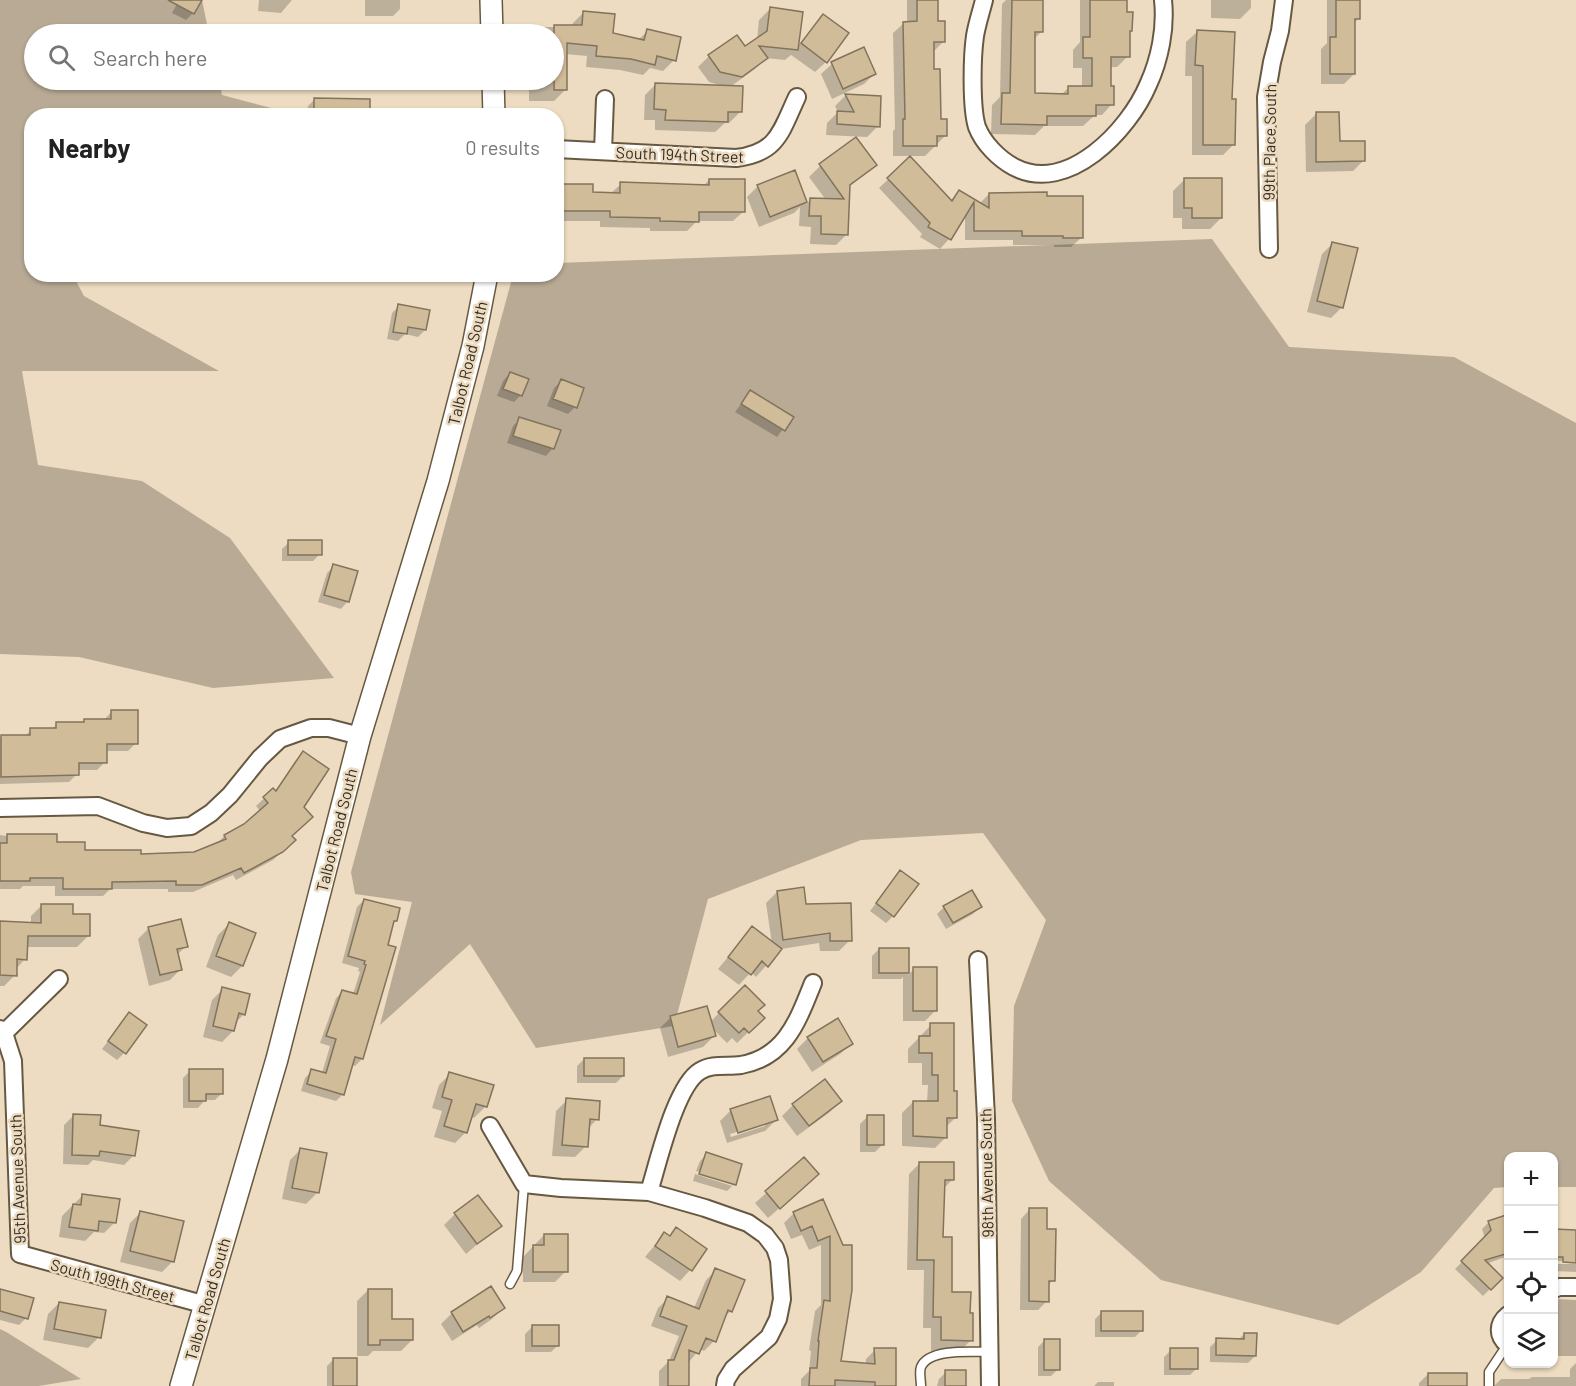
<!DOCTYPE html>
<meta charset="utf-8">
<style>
body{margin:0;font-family:Barlow,sans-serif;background:#f2f2f2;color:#222}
.controls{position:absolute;right:18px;bottom:18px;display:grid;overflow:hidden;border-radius:12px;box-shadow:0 2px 4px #0004}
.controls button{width:54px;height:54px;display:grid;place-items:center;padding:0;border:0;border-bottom:2px solid #e0e0e0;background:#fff;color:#222;font:30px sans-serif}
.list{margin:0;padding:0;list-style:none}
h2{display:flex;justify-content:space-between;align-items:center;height:78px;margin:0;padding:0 24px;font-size:26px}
h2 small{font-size:20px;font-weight:400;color:#767676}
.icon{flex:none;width:33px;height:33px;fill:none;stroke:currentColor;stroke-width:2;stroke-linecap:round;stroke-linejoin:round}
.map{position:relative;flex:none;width:1576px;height:1386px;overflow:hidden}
.search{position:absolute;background:#fff;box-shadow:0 2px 4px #0004;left:24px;top:24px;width:540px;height:66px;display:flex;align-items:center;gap:15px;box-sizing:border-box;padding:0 21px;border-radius:33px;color:#767676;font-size:22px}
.panel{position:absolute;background:#fff;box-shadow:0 2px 4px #0004;left:24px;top:108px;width:540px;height:174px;border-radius:24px}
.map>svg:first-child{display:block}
.green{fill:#b8aa95}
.shadow{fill:#0003;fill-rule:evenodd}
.building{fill:#d1bc99;stroke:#82735b;stroke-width:1.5}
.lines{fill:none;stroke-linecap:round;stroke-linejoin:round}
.service-casing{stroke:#675941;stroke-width:11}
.minor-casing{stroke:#675941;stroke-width:20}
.tertiary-casing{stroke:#675941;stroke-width:24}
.service{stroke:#fff;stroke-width:8}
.minor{stroke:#fff;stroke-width:16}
.tertiary{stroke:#fff;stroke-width:21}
.labels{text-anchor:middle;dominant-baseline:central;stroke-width:5;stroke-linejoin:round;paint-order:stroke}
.street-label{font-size:16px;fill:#332d23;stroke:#eddcc1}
</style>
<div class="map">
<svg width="1576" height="1386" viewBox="0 0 1576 1386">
<rect width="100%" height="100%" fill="#eddcc1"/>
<path class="green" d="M0 0H202L209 34H34V80H219L222 95 298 115 32 116V274L73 275 84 296 219 371H22L38 465 142 481 230 538 334 678 213 688 79 657 0 654Z
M1212 239 1289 347 1454 357 1576 423V1187H1554V1156H1508V1187L1494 1188 1421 1272 1338 1325 1161 1280 1049 1181 1012 1101 1014 1006 1046 920 983 833 861 840 708 899 674 1026 536 1048 470 944 380 1025 412 902 355 894 351 872 513 275 556 274 557 263Z
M1556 1299 1576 1300V1356H1554V1301Z
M0 1329 8 1333 81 1379 39 1386H0Z"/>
<path class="shadow" d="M179 0H200L193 13 186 20 172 13Z
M259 0H292L281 13 258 11Z
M365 0H400V9L393 16H365Z
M907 0H955H937V23L944 41 933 52V70L939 121 946 135 925 156H893V131L895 129 893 33 904 23H907Z
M1006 0H1041V32L1034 39V95H1061L1069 87H1082V68H1073V50L1080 42V0H1126V13L1131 31 1128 33V56L1117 67H1109L1112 104 1102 115H1095L1083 126H1044L1035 135 991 134 992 105 1000 97 1002 4Z
M1211 0H1251V8L1240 19 1211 18Z
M1327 0H1358L1359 18 1354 23V74L1344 84H1321V49L1327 43Z
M770 9 796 48 823 16 826 62 815 72 791 55 785 60 766 58 755 69 730 87 740 112 729 123H725L715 132 655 130V120H644L645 95 656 84 723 86 709 82 698 67 709 56 745 49 757 40 759 20Z
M584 12 611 34 638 40 648 31 674 60 663 71 650 68 643 75 620 70 586 67 587 56 565 54V90L554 101H529V80H554V34H532L540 27H572L573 23Z
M1198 31 1231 101 1234 144 1223 155H1192V76H1185L1186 42Z
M832 64 875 73 864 84 832 99 821 74Z
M846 95 878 126 867 137 826 135 827 123 838 112 835 106Z
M315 99 368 116H307L308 106Z
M1316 114 1338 143 1364 160 1353 171 1306 172 1305 125Z
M856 139 875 165 848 187 847 234 836 245 810 244 811 227 799 226 800 207 794 213 759 227 747 197 758 186 794 172 806 204 811 199 826 200 809 177 820 166Z
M910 159 950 201 959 192 979 204 989 194 1046 198 1081 238 1071 247H1054V245H1013V240H965V214L949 239 940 249 920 237 922 234 879 188Z
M709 180 744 211 733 221H697L687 231H650V228L600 227V221H556V190L562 185 591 194H610L621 184 703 186Z
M1184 180 1221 218 1210 229H1182V218H1173V191Z
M1333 243 1342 307 1331 318 1307 312 1322 254Z
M399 306 425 330 418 337 405 334 398 341 387 339 392 313Z
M510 373 521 395 514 402 497 396 503 381Z
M561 381 575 407 568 414 547 406 554 388Z
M751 391 792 417 777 437 735 412Z
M520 419 553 448 546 456 507 443 513 426Z
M289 542 320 554 313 561H282V549Z
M334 566 348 601 341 609 318 602 327 573Z
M112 711 136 743 128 751H105V762L97 770H77V774L69 782 0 784V738L2 736H25L31 730H51L57 724H81L85 721 104 720Z
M304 753 302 807 286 848 273 860 236 880 233 875 193 892H168V889H110L103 896H55V886H23L20 889H0V835L56 844 83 852 139 856 195 854 216 845 224 836 245 825 260 811 256 806 273 790 275 792 295 761Z
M900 872 893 916 886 923 870 911Z
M777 892 805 905 850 940 839 951H820L819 943 781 949 756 977 751 972 739 985 718 969 752 928 772 944 766 903Z
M364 900 395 921 392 924 362 1059 355 1066 351 1065 343 1094 336 1101 301 1091 305 1078 312 1071 322 1073 330 1046 320 1043 336 998 343 991 353 994 360 972 358 971 359 968 342 963 357 907Z
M42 905 72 916 88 936 77 947H26L25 959 16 969 15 975 4 986H0V923L31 924V916Z
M944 907H980L973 914 946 929 937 914Z
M229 924 242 966 231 977 206 967 218 935Z
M149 928 186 946 177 955 181 969 170 980 149 986 138 939Z
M879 949H908V975L914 969 936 1010 925 1021H903V977L901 979H872V956Z
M745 987 756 1011 763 1018 737 1043 732 1038 727 1043 712 1028 714 1036 703 1047 668 1057 660 1028 671 1017 710 1022Z
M223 989 244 1014 235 1023 233 1031 222 1042 203 1037 212 1000Z
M129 1014 124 1053 117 1060 102 1049Z
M931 1025 952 1093 956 1117 946 1127V1137L935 1148 902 1146V1113L913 1102H927L928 1085H922V1063H908V1049Z
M808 1038 851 1044 840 1054 812 1072 797 1049Z
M584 1059 623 1076 616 1083H577V1066Z
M190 1071 222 1093 215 1100H205L198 1108H183V1078Z
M450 1074 485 1107 474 1118 470 1116 466 1132 455 1143 434 1137 442 1111 432 1108 439 1085Z
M567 1100 597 1119 588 1129 586 1146 575 1157 552 1156 556 1111Z
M840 1101 830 1112 797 1136 782 1116 793 1105Z
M731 1110 776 1120 765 1131 727 1143 720 1121ZM765 1123V1126L731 1137 730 1134Z
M74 1115 99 1126 133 1156 124 1165 93 1160 88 1165 63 1164 64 1125Z
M867 1117 882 1145 875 1152H860V1124Z
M301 1149 325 1154 317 1193 306 1204 282 1199 290 1160Z
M707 1154 734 1184 727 1191 693 1181 695 1174 732 1186V1182L696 1171 700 1161Z
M804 1159 806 1185 768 1218 755 1203Z
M920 1163 953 1179 943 1189 942 1239 950 1293 971 1340 960 1351H931V1328H923L924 1270H907L909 1174Z
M83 1195 115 1222 104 1233 94 1232 85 1241 59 1237 62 1216Z
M822 1201 842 1246 839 1363 866 1365V1359L875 1350 895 1386H801V1379L809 1371 811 1351 809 1350 815 1311 821 1305V1245L809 1250 802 1235 791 1239 784 1223 794 1213Z
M1030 1209 1046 1231 1053 1280 1047 1286V1301L1038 1310H1020L1021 1219Z
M141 1212 173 1261 162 1272 120 1262 130 1223Z
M455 1214 500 1225 466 1254 444 1225Z
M1508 1216V1256L1486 1264 1501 1278 1483 1296 1455 1269 1485 1239 1482 1229 1489 1222Z
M1554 1219H1557L1556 1231H1576V1261H1556L1555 1264H1576V1272L1554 1271Z
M676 1229 705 1249 690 1270 680 1281 645 1257 664 1234 668 1237Z
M544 1235 566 1271 555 1282H523V1257Z
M716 1270 731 1311 723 1318 714 1341 704 1351 700 1349 688 1363V1386H659V1371L669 1361 679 1336 651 1326 658 1308 668 1298 694 1308 706 1280Z
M490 1288 503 1308 492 1319 479 1328 477 1325 452 1341 441 1324 452 1313Z
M0 1290 26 1318 19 1325 0 1320Z
M368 1290 391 1321 412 1340 401 1351H373L368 1356H357V1301Z
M59 1303 99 1337 88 1348 43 1340 48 1314Z
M1102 1312 1142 1330 1135 1337H1095V1319Z
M532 1327 558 1345 551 1352H525V1334Z
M1244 1334 1255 1356 1248 1363 1210 1362V1347L1217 1340H1238Z
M1045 1340 1058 1369 1051 1376H1038V1347Z
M1171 1350 1197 1368 1190 1375H1164V1357Z
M334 1359 355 1386H327V1366Z
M1576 1363V1386H1494L1501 1379H1529L1532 1377H1570V1369Z
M946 1372 965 1386H937L939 1379Z
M1428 1374 1466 1386H1419V1383Z
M1098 1382H1114V1386H1094Z"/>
<path class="building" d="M168 0H202L194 14Z
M917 0H938V21H945V42H934V69H940L941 119H947V136H937V146H903V119H905L903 22 917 21Z
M1012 0H1043V32H1035V93L1068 94V86H1092V58H1083V37H1090V0H1127V12H1133L1132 31H1130V57H1111V86H1114V105H1096V116H1047V125L1001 124 1002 93H1010Z
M1336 0H1360V19H1355V74H1330V37H1336Z
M770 7 803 12 798 50 759 46 768 58 742 77 720 72 708 55 737 35 745 46 767 31Z
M583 11 615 14 613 33 644 40 647 29 681 37 676 61 657 56 655 65 631 59 596 56 597 46 567 43V90H554V25H582Z
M823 14 849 33 827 63 801 43Z
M1197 30 1235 32 1232 99H1236L1235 145H1203V66L1195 65Z
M864 47 876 74 843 89 831 62Z
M655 83 743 86 742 112H728V122L665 120 666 110 654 109Z
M845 94 881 96 880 127 837 124V111L854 112Z
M314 98 370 99V116L314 113Z
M1316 112H1339L1340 141H1365V161L1316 162Z
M856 137 877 165 850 185 848 235 821 234V216H809L810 198 844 199 819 164Z
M910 156 952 201 959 190 989 208V193L1047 192V196H1083V238H1063V236H1022V231H974V202L951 240 928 227 930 223 887 178Z
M795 170 807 202 770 217 757 185Z
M1184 178H1222V218H1192V208H1184Z
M709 179H745V212H699V222L660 221V218L610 217V211H561V184H593V192L620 193V182L709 185Z
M1332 242 1358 248 1343 308 1317 301Z
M398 304 430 310 426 330 408 327 407 334 393 332Z
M510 372 529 379 522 396 503 389Z
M561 379 584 388 577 408 553 399Z
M750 390 794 417 785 431 741 404Z
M519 417 561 430 554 449 513 436Z
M288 540H322V555H288Z
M333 564 358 571 349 602 324 595Z
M111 710H138V744H107V763H79V775L1 777V735H30V728H56V722H84V719H111Z
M303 751 329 769 304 807 313 817 292 836 296 840 283 852 244 873 241 868 202 885H176V881L112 882V889H63V878H30V881H0V843H7V834H57V842H85V850H141V854L194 852 226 839 224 835 244 824 268 803 263 797 273 788 276 791Z
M900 870 919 884 894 917 876 903Z
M804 887 806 904 851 903 852 941H830V933L783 940 777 891Z
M972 890 982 907 953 923 943 906Z
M364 899 400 908 397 921H394L388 945 396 947 363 1059 355 1057 344 1095 307 1084 311 1069 326 1073 336 1039 326 1036 342 990 357 994 366 965 364 964 365 961 348 956Z
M41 904H73V914H90V936H28L27 960 17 959V976L0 975V921L41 923Z
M181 919 188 947 177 949 182 970 160 975 148 927Z
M229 922 256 933 243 966 216 956Z
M752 926 782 949 768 967 762 961 751 975 728 957Z
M879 948H909V973H879Z
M913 967H937V1011H913Z
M745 985 765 1005 758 1011 765 1018 749 1033 744 1028 739 1033 718 1012Z
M222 987 250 994 245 1015 239 1013 234 1031 213 1026Z
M707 1006 716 1036 678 1047 670 1016Z
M129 1012 147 1025 126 1054 108 1041Z
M838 1018 853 1044 823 1062 807 1037Z
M930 1023H954V1091H957V1118H947V1138L913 1136V1101H938V1075H932V1053H919V1036H930Z
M584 1058H624V1076H584Z
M189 1069H223V1094H206V1101H189Z
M449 1072 494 1085 487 1107 476 1104 467 1133 444 1126 452 1100 442 1097Z
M825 1079 842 1101 809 1126 792 1104Z
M770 1096 778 1120 738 1133 730 1109Z
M566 1098 600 1101 599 1120 590 1119 588 1147 562 1145Z
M73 1114 101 1115 100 1125 139 1131 135 1156 100 1151 99 1156 72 1155Z
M867 1115H884V1145H867Z
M300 1148 327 1153 319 1193 292 1188Z
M706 1152 742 1164 736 1185 699 1174Z
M804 1157 819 1174 780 1209 765 1191Z
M919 1162H954V1180H945L943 1237H952V1292H971L970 1313H973V1341L941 1340V1317H933L934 1260H917Z
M82 1194 120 1199 116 1223 99 1221 98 1231 69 1227 73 1204 81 1205Z
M478 1195 502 1226 477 1244 454 1213Z
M823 1199 843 1245H852V1290L841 1361 875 1364 874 1348H896V1386H875V1382L835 1380V1386H809L810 1368H817L819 1341H818L824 1300 830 1301V1236L818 1241 812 1226 801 1231 793 1212Z
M1029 1208H1047V1229H1056L1055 1281H1049V1302L1029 1301Z
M140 1211 184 1221 174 1262 130 1251Z
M1509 1214V1253L1485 1260 1503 1278 1491 1290 1461 1261 1491 1230 1488 1221Z
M676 1227 707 1249 692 1271 655 1246 664 1232 670 1236Z
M1554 1229 1576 1230V1263L1563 1262V1257H1554Z
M544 1234H568V1272H533V1245H544Z
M715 1268 745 1280 732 1312 728 1310 716 1342 706 1338 699 1354 689 1350V1386H668V1360H674L687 1326 660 1316 667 1296 699 1309Z
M491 1286 505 1308 490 1318 489 1316 463 1332 451 1312Z
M0 1289 34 1298 28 1319 0 1311Z
M368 1289H392V1319H413V1340H380V1345H368Z
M59 1302 106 1310 101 1338 54 1329Z
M1101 1311H1143V1331H1101Z
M532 1325H559V1346H532Z
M1244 1333H1257L1256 1356 1216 1355V1338L1244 1339Z
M1044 1339H1060V1370H1044Z
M1170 1348H1198V1369H1170Z
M333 1358H357V1386H333Z
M945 1370H966V1386H945Z
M1428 1373H1467V1386H1428Z"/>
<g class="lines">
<g class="service-casing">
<path id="service" d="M510 1284 517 1271 524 1184
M921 1386C921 1380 919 1372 921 1367 929 1348 973 1352 990 1352
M1489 1386V1372L1507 1345"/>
</g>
<g class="minor-casing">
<path id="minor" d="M984 0C981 12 977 24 975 36 972 57 971 108 977 127 983 143 999 159 1014 167 1068 195 1129 130 1148 85 1160 59 1166 28 1163 0
M556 149 736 158C778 153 781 131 797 97
M603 151 605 99
M1269 249 1266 97 1272 62 1280 31 1284 0
M0 808 98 806 143 823 167 828 191 826 211 813 230 795 260 758 280 739 311 728H329L360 736
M978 960 986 1118 990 1386
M0 1029 4 1033 59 979
M4 1033 13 1061 20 1254 206 1305
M490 1126 524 1184 561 1188 649 1192 705 1208 748 1223 765 1235 775 1248 779 1260 782 1299 778 1319 769 1337 733 1369 726 1380 725 1386
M649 1192C658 1164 675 1086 700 1071 713 1063 727 1067 741 1065 786 1057 798 1020 813 983
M1554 1289 1559 1287H1576
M1508 1315C1497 1324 1497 1336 1508 1345"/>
</g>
<g class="tertiary-casing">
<path id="tertiary" d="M491 0 492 34
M493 80 494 116
M181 1386 277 1059 360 736 438 481 473 346 487 274"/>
</g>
<use href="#service" class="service"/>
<use href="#minor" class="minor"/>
<use href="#tertiary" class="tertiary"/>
</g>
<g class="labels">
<g class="street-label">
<text transform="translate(1269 142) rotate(-89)">99th Place South</text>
<text transform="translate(680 154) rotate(2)">South 194th Street</text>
<text transform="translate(467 363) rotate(-77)">Talbot Road South</text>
<text transform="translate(336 830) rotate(-76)">Talbot Road South</text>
<text transform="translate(986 1173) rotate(-91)">98th Avenue South</text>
<text transform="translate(17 1179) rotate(-92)">95th Avenue South</text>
<text transform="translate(113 1280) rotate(15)">South 199th Street</text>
<text transform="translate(207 1299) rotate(-74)">Talbot Road South</text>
</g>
</g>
</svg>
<div class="controls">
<button>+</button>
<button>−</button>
<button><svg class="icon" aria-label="locate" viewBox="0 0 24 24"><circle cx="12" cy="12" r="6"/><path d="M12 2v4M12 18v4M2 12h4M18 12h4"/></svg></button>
<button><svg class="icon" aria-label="layers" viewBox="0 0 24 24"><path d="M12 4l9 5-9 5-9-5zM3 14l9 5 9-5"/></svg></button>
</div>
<div class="search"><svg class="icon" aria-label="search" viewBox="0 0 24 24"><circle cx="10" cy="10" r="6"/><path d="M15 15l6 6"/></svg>Search here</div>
<section class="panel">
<h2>Nearby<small>0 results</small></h2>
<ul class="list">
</ul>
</section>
</div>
